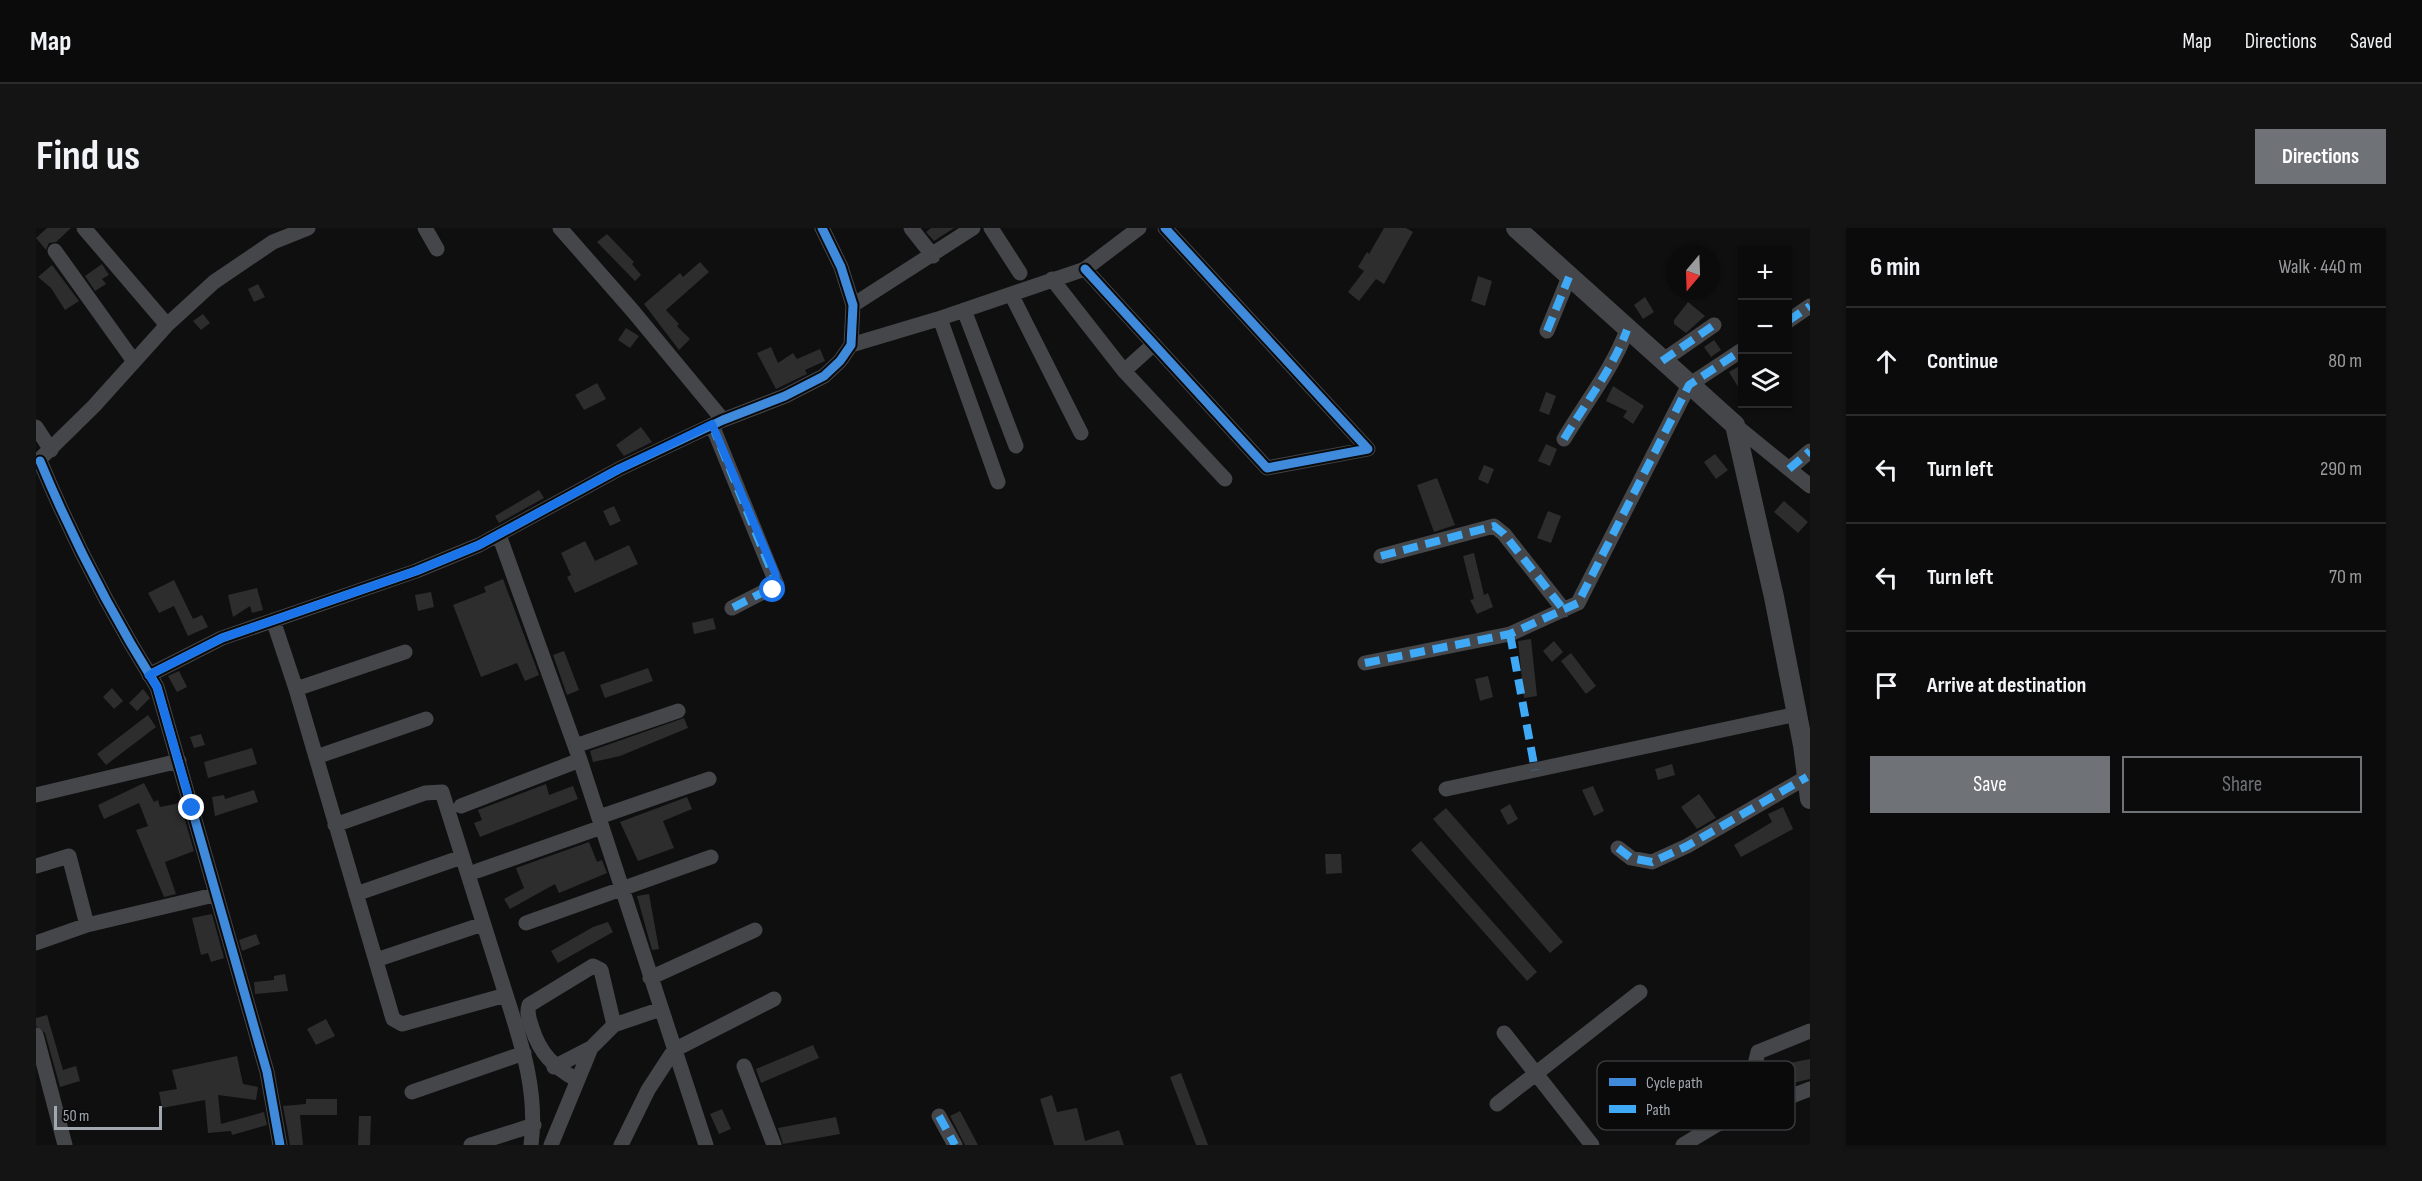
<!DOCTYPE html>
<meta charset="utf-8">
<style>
body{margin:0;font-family:"Sofia Sans Condensed",sans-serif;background:#141415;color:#f1f3f6}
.controls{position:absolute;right:18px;top:18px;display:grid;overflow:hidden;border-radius:0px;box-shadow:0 2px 4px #0004}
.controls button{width:54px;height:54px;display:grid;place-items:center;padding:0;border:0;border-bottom:2px solid #2b2b2d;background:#0b0b0c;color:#f1f3f6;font:30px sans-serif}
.compass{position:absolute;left:1630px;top:18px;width:54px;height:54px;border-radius:50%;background:#0b0b0c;box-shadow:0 2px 4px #0004;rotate:199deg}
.scale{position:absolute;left:18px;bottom:15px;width:108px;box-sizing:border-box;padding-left:6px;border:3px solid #a2a8af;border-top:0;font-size:16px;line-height:21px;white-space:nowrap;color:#a2a8af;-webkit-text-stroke:4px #0a0a0b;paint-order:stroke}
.stop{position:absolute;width:18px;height:18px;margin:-14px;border:4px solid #1a73e8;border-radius:50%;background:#fff}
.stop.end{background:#1a73e8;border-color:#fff;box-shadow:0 2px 6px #0008}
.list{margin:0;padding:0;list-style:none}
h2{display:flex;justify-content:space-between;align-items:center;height:78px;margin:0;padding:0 24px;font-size:26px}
h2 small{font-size:20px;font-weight:400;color:#9a9b9d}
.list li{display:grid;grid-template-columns:39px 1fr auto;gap:18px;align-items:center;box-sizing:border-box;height:108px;padding:0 24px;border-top:2px solid #2b2b2d}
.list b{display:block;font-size:22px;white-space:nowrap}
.list em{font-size:20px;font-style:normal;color:#9a9b9d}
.actions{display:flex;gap:12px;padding:18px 24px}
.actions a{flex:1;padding:14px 0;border:2px solid #6f7277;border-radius:0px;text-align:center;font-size:21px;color:#6f7277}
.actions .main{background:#6f7277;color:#fff}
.icon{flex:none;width:33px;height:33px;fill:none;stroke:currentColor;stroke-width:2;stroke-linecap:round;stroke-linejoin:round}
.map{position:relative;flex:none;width:1774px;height:917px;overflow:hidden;border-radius:0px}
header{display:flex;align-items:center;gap:36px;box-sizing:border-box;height:84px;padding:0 30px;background:#0b0b0c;border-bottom:2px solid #2b2b2d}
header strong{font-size:28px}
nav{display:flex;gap:33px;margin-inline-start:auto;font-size:21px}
.intro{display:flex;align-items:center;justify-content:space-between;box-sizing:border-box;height:144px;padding:0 36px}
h1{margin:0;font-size:42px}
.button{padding:15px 27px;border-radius:0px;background:#6f7277;color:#fff;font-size:21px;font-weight:700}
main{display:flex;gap:36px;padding:0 36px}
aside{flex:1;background:#0b0b0c;border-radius:0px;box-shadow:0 2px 4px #0004}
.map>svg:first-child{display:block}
.building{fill:#2d2d2e}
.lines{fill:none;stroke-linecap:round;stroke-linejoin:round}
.minor{stroke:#444649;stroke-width:15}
.tertiary{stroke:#444649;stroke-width:20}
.quiet{stroke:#3fa9f5;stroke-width:8;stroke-dasharray:15 8;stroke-linecap:butt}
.cycleway-casing{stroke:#0a0a0b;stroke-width:13}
.cycleway{stroke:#408adc;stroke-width:9}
.route{stroke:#1a73e8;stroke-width:8}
.key{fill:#0a0a0b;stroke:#38393c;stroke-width:1.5}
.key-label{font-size:16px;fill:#a2a8af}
</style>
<header>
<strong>Map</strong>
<nav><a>Map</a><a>Directions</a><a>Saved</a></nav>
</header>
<div class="intro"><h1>Find us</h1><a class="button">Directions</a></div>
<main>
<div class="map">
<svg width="1774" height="917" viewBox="0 0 1774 917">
<rect width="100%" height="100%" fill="#0f0f10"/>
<path class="building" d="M11 0H35L20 14 13 15 10 22 0 10Z
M895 0H918L898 13 890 4Z
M1348 0H1370L1377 4 1348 56 1340 51 1323 73 1312 64 1328 43 1322 39 1331 24 1333 26Z
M571 6 598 34 596 36 605 47 599 53 561 14Z
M664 34 673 44 630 82 643 96 641 98 654 111 643 122 608 76 644 45 647 49Z
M66 36 73 47 66 51 70 56 59 63 49 48Z
M16 37 43 73 29 82 15 60 2 49Z
M1442 48 1456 53 1449 78 1435 73Z
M222 56 229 69 218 74 212 61Z
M1609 69 1618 84 1607 91 1598 77Z
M1652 74 1669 88 1650 105 1638 96V92Z
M167 86 174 95 165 102 157 93Z
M590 100 603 108 594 120 582 112Z
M1678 112 1685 122 1675 129 1668 119Z
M735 119 742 135 757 125 761 131 784 121 789 133 769 142 771 146 740 161 721 125Z
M1707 136V167L1693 144Z
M561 155 570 171 548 182 539 167Z
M1577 158 1608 178 1597 196 1587 189 1591 183 1570 173Z
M1510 164 1520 168 1513 187 1503 183Z
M605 199 616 214 588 228 580 217Z
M1510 216 1521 221 1514 238 1502 233Z
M1679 226 1692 242 1680 251 1668 234Z
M1448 237 1458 241 1452 256 1442 251Z
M1401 250 1419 297 1398 304 1381 257Z
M503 262 508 270 463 295 459 288Z
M1748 273 1772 294 1762 305 1738 284Z
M578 278 585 293 574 298 567 283Z
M1512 283 1525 288 1515 315 1501 310Z
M549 313 559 333 593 317 602 336 539 365 531 349 535 347 525 325Z
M1438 325 1448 367 1452 365 1457 379 1441 386 1434 372 1438 371 1427 328Z
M467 351 503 447 489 453 481 435 445 449 417 377 450 364 448 359Z
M138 352 157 391 166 387 172 399 152 408 138 378 123 385 112 365Z
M221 360 227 382 216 385 214 378 197 389 192 367Z
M395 364 398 379 382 383 379 367Z
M677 390 680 401 658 406 656 395Z
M1495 411 1501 468 1488 470 1482 413Z
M1518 413 1527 424 1516 434 1507 423Z
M528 423 543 462 531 467 517 427Z
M1535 425 1560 458 1550 466 1525 433Z
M612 440 617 453 569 470 564 457Z
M143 443 151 459 141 464 132 448Z
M1452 448 1457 469 1444 473 1439 451Z
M76 460 87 473 78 481 67 469Z
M107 461 114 470 101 483 93 475Z
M112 487 120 499 70 537 61 526Z
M648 490 652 500 584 528 557 534 554 523Z
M165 506 169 517 158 520 154 509Z
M216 520 221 536 172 550 168 534Z
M1636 536 1639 547 1622 552 1619 541Z
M108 555 118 574 122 572 124 579 144 575 158 623 129 634 140 666 128 669 100 602 112 598 103 575 68 591 62 577Z
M510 556 513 567 537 558 542 571 444 609 438 595 446 592 442 582Z
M1557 558 1568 583 1558 588 1546 562Z
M218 562 222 574 179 588 176 569 188 567 189 571Z
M1663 566 1680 590 1661 601 1645 579Z
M651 569 656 581 627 593 638 620 602 633 584 594Z
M1474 576 1482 591 1472 597 1464 582Z
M1747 579 1757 601 1705 629 1698 617 1736 594 1732 586Z
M1410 580 1527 714 1514 725 1397 591Z
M1385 613 1501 744 1491 753 1375 622Z
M553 614 561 634 566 632 571 645 523 665 519 656 474 681 468 671 488 660 480 640Z
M1289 626H1305L1306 645 1290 646Z
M613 666 623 721 616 722 601 668Z
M176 686 188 730 175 734 172 725 165 727 156 690Z
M572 694 577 704 522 735 515 723 557 699Z
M220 706 224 716 206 723 203 712Z
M249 746 252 763 219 766 218 754 238 752V748Z
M11 787 27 842 40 838 44 853 24 859 9 805 0 798V790Z
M290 791 299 808 280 817 271 801Z
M777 817 783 830 725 855 720 841Z
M201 828 207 856 222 859 220 872 182 867 185 896 228 884 231 897 196 907 195 903 172 905 169 872 126 880 123 864 141 861 136 842Z
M1774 831V851L1752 856 1748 836Z
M1145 845 1172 917H1160L1134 849Z
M1016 867 1021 884 1041 880 1049 913 1083 902 1088 917H1018L1004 871Z
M270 871H301V887H264L267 917H254L247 878 270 876Z
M686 881 695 901 683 906 674 886Z
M924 883 942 917H929L914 888Z
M323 888H335L334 917H322Z
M800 889 804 906 747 916 742 900Z"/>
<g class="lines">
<path class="minor" d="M48 0 131 97
M389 0 401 21
M524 0 596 82 687 192
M875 0 897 28
M955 0 984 45
M19 23 97 132
M1049 41 1231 240 1332 221 1129 0
M1016 51 1088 143 1189 251
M976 68 1045 205
M817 77 937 0
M928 82 980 218
M902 91 1049 41 1103 0
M1752 93 1774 78
M1511 103 1533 49
M815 117 902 91 906 96 962 254
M1626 133 1678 97
M1088 143 1118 116
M676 197 741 357 696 380
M1699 197 1774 258
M0 199 15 222
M1528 211C1550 174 1576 142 1591 102
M4 233C37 312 76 387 121 459L231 844 244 917
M0 235 58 178 131 97 178 54 237 14 272 0
M1753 241 1774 223
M463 307 544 532 670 917
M1345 328 1458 298 1468 306 1528 382
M237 392 260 461 357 791 366 796 470 767C486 817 502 864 495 917
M1329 435 1474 406 1542 375 1653 157 1706 122
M113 447 186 410 380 343 443 317 583 241 687 192 749 168 788 148 804 133 815 117 817 77 805 39 786 0
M260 461 369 424
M539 518 642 483
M280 529 390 491
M1410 561 1761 486
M0 567 143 533
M425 578 544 532
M563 589 673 551
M299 597 389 565 406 564 470 767
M1582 620 1595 630 1616 634 1651 618 1771 549
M0 638 33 628 51 697 0 715
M441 643 566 599
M320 666 426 629
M490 695 675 629
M51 697 178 667
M340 732 447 696
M614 750 719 702
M1468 805 1556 917
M0 807 29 917
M708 838 738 917
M518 839 555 820
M541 852C518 839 504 826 496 800 494 792 490 786 493 777L557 738 565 742 578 797
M376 864 488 825
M1461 876 1604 764
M1728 878 1717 845 1722 824 1774 803
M903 888 919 917
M435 917 498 897
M515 917 555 820 578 797 625 781
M585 917 612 862 638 822 738 771
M1647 917 1680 897 1774 861"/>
<path class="tertiary" d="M1480 0 1699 197 1738 369 1767 517 1774 571"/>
<path class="quiet" d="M1752 93 1774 78
M1511 103 1533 49
M1626 133 1678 97
M676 197 741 357 696 380
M1528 211C1550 174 1576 142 1591 102
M1753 241 1774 223
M1345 328 1458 298 1468 306 1528 382
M1474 406 1499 542
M1329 435 1474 406 1542 375 1653 157 1706 122
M1582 620 1595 630 1616 634 1651 618 1771 549
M903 888 919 917"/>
<g class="cycleway-casing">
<path id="cycleway" d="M1049 41 1231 240 1332 221 1129 0
M4 233C37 312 76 387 121 459L231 844 244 917
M113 447 186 410 380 343 443 317 583 241 687 192 749 168 788 148 804 133 815 117 817 77 805 39 786 0"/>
</g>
<use href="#cycleway" class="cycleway"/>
</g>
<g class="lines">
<path class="route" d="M156 580 121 459 113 447 186 410 380 343 443 317 583 241 676 196 739 345 741 357 737 362"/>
</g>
<rect x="1561" y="833" width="198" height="69" rx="9" class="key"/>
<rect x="1573" y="850" width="27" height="8" fill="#408adc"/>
<rect x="1573" y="877" width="27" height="8" fill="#3fa9f5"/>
<g class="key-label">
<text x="1610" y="860">Cycle path</text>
<text x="1610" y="887">Path</text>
</g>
</svg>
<div class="controls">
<button>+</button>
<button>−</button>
<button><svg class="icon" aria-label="layers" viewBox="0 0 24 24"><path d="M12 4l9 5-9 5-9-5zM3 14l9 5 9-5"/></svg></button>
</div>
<svg class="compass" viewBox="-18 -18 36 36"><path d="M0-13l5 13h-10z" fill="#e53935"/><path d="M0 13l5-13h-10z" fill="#9a9b9d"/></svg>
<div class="scale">50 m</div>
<div class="stop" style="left:737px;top:362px"></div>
<div class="stop end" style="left:156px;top:580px"></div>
</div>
<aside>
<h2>6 min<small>Walk · 440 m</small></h2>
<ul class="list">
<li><svg class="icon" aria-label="ahead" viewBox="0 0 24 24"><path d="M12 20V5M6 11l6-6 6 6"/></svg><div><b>Continue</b></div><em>80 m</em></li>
<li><svg class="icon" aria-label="left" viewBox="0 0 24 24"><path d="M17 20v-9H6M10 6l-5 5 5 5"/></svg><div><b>Turn left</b></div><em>290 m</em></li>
<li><svg class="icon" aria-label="left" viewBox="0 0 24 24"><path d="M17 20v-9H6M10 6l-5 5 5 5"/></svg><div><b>Turn left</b></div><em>70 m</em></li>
<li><svg class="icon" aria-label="arrive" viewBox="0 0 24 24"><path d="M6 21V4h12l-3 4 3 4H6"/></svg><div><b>Arrive at destination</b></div></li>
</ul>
<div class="actions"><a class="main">Save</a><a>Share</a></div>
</aside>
</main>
